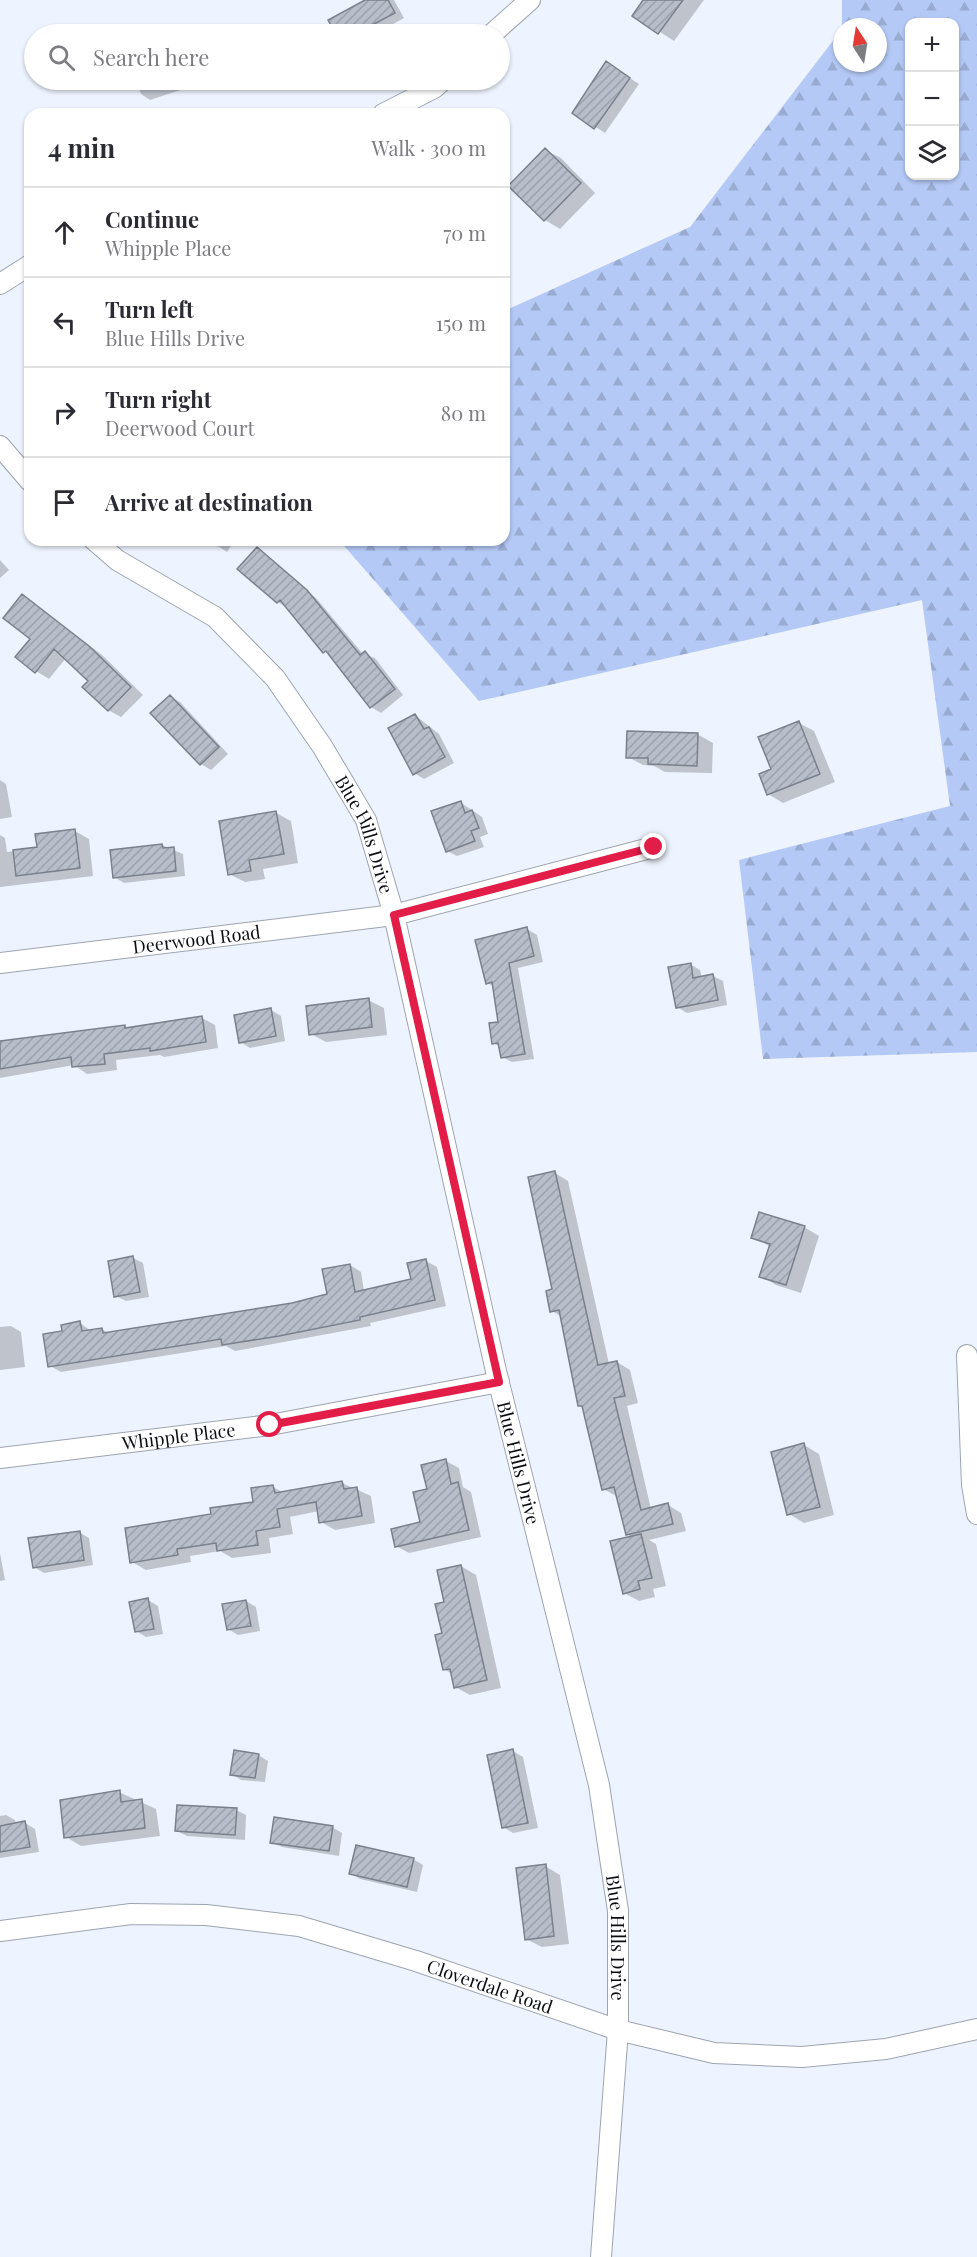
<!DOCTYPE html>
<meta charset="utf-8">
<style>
body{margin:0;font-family:"Playfair Display",serif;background:#f2f2f3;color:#2b2b33}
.controls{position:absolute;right:18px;top:18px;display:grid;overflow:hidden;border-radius:12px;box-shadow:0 2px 4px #0004}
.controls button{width:54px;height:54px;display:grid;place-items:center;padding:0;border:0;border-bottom:2px solid #e1e1e2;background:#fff;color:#2b2b33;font:30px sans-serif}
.compass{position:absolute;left:833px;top:18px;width:54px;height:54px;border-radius:50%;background:#fff;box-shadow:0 2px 4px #0004;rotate:348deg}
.stop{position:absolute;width:18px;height:18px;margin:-14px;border:4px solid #e11d48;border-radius:50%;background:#fff}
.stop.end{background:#e11d48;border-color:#fff;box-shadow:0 2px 6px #0008}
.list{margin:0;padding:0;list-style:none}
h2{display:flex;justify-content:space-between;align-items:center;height:78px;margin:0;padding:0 24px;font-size:26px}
h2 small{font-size:20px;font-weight:400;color:#7c7c81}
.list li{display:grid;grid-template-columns:39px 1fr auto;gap:18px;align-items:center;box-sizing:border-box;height:90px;padding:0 24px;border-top:2px solid #e1e1e2}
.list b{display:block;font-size:22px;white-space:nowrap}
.list p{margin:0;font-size:20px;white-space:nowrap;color:#7c7c81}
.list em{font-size:20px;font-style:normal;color:#7c7c81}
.icon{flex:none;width:33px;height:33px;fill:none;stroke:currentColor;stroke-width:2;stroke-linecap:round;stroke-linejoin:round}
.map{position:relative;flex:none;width:977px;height:2257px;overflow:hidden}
.search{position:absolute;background:#fff;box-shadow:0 2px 4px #0004;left:24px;top:24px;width:486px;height:66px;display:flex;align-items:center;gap:15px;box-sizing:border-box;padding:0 21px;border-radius:33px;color:#7c7c81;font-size:22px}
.panel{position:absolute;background:#fff;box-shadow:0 2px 4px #0004;left:24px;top:108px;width:486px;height:438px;border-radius:18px}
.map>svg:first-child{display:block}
.forest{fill:url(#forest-firs);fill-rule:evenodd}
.shadow{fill:#0003}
.building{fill:url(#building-hatch);stroke:#7a808c;stroke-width:1.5}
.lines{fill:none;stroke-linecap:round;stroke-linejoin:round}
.street-casing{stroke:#9da4b0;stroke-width:22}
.street{stroke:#fff;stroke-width:20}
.route{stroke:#e11d48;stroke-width:8}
.labels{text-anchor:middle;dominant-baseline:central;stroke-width:5;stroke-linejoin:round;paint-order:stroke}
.street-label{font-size:18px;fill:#0a0c10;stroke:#eef4ff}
</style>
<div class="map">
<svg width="977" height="2257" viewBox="0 0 977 2257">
<defs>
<pattern id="forest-firs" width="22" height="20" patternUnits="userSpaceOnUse" patternTransform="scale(1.5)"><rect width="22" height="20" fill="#b4c9f5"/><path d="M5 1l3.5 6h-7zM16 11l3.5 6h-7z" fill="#99abd1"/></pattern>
<pattern id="building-hatch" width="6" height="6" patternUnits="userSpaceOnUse" patternTransform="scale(1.5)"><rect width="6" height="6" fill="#b7beca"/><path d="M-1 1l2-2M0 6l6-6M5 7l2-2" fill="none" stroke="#9ca2ac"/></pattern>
</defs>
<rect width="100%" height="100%" fill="#eef4ff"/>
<path class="forest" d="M842 0H977V1052L763 1059 739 860 950 806 922 600 479 701 339 540H504V311L690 227 842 29ZM910 22H954V176H910ZM842 27H878V63H842Z"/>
<path class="shadow" d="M368 0H394L404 18 375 34H338L330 21Z
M645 0H704L674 41 634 15Z
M271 26 285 34H252L251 33Z
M616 69 639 84 605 133 574 113Z
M136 80H204L205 82 150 100 141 94Z
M249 80H293L264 89Z
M106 108 116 114H91Z
M545 150 561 158 595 193 560 229 545 220Z
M208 540H235L227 552Z
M257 549 316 598 363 654 375 658 403 695 381 713 371 707 331 655 324 651 287 608 278 602Z
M0 560 9 570 0 578Z
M23 596 102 655 143 695 121 717 108 710 90 681 66 658 49 679 36 671Z
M170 697 180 702 228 754 211 770 201 764 153 713Z
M415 715 439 734 454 763 424 779 414 773Z
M799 723 814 731 835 782 783 803 768 794Z
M697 734 713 743 712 773 665 772 654 766 643 765 628 757Z
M0 780 6 784 12 817 0 819Z
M460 802 482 817 488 834 480 837 484 847 457 856 447 851Z
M276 813 291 821 298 863 263 869 265 879 245 882 229 874Z
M75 831 89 839 93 876 0 887V835L5 838 7 852 38 848Z
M162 845 183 854 185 876 124 883 114 877Z
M527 929 537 935 543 962 518 968 534 1059 512 1062 502 1057 501 1047 493 1043 500 1023 495 987 487 983Z
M690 964 700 970 702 978 713 976 723 981 727 1005 687 1013 677 1007Z
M368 1000 384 1008 387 1035 326 1042 311 1034Z
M271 1010 281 1016 285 1041 250 1048 240 1042Z
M202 1018 215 1025 218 1048 164 1057 160 1055 116 1060 117 1070 87 1074 74 1065 0 1078V1043L125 1026 130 1029Z
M555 1173 568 1181 609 1364 617 1362 630 1370 638 1403 627 1406 651 1509 668 1505 681 1513 686 1531 649 1540 656 1544 666 1586 653 1589 655 1597 639 1601 624 1593 632 1537 627 1534 618 1497 603 1489 584 1408 579 1405 562 1317 552 1311Z
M804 1227 819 1236 801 1293 776 1285 761 1276 771 1247 752 1237Z
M133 1258 143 1263 149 1297 126 1301 116 1296Z
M426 1261 437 1267 446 1306 370 1323 371 1326 235 1351 226 1346 61 1372 50 1366 63 1332 80 1323 91 1331 102 1329 109 1334 293 1304 329 1296 350 1265 361 1272 364 1291 412 1280Z
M11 1326 21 1332 25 1367 0 1370V1327Z
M804 1445 819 1454 834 1515 804 1523 789 1514Z
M446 1461 459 1468 463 1487 471 1492 481 1537 409 1553 396 1546 421 1524 428 1490Z
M342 1483 371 1496 375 1523 335 1530 321 1522 319 1511 290 1517 293 1534 269 1538 271 1553 232 1558 220 1551 190 1556 191 1562 146 1570 132 1562 213 1515 255 1503 273 1487 284 1493Z
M79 1532 89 1538 93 1565 44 1573 34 1567Z
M0 1553 5 1580 0 1581Z
M461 1566 476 1575 501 1688 470 1695 455 1687 452 1674 444 1669 446 1603Z
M148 1600 158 1606 163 1634 146 1637 136 1631Z
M246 1601 256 1607 260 1631 238 1635 228 1629Z
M513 1751 523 1757 538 1828 513 1833 503 1827Z
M258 1755 268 1761 265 1782 241 1780 232 1774Z
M119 1792 156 1809 160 1836 81 1846 66 1837Z
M236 1810 246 1815 245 1840 187 1836 177 1831Z
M6 1815 15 1820 16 1824 25 1823 35 1829 39 1852 0 1858V1816Z
M332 1827 342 1833 339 1856 282 1847 272 1842Z
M413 1859 423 1865 417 1892 360 1879 350 1873Z
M545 1866 560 1875 569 1944 542 1947 526 1939Z"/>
<path class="building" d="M365 0H388L395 13 355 34H336L328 20Z
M643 0H683L658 34 632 16Z
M606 61 630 78 594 129 572 113Z
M545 148 581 183 544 221 508 186Z
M257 547 307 590 360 655 365 651 395 689 370 708 326 651 323 653 280 600 277 603 237 569Z
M22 594 89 646 131 687 108 711 82 687 88 681 54 649 35 673 15 657 30 639 3 618Z
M170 695 219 747 200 765 150 713Z
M415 714 424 729 429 727 445 757 413 775 388 728Z
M799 721 820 774 767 795 759 774 771 769 758 737Z
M627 731 698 733 697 766 648 764V758H626Z
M461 801 465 813 472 810 479 828 471 831 475 841 446 852 431 811Z
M276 811 284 854 249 860 251 871 228 875 219 821Z
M75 829 80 868 16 876 13 850 37 847 35 834Z
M162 844 163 848 174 847 176 871 113 878 110 850Z
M527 927 534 956 509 963 525 1054 501 1058 498 1043 492 1044 489 1023 498 1022 492 982 486 984 475 940Z
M691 963 693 978 713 974 718 1000 676 1008 668 967Z
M369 998 372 1027 309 1035 306 1006Z
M271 1008 276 1036 239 1043 234 1015Z
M202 1016 206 1042 150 1051V1048L104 1054 105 1064 72 1067 71 1057 0 1069V1041L125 1025V1028Z
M555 1171 598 1365 617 1361 625 1396 614 1398 641 1510 668 1503 673 1524 626 1535 614 1487 602 1490 582 1406H578L559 1310 550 1312 546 1291 552 1289 528 1177Z
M759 1212 805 1226 786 1285 759 1277 770 1244 751 1238Z
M133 1256 140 1292 114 1297 108 1261Z
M426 1259 435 1300 360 1317V1320L279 1336 222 1345 221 1339 48 1367 43 1334 62 1331 61 1325 80 1321 82 1331 102 1328 103 1333 292 1303 327 1294 322 1269 350 1264 355 1292 411 1279 407 1263Z
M804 1443 820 1507 787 1515 771 1452Z
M446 1459 451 1484 458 1482 469 1530 395 1547 391 1529 420 1522 413 1492 427 1489 421 1465Z
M342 1481 344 1489 357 1487 362 1516 319 1523 316 1502 277 1509 280 1527 256 1531 258 1545 217 1551 216 1543 177 1549 178 1555 130 1563 125 1528 211 1514 210 1508 253 1502 251 1488 273 1485 275 1493Z
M80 1531 84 1560 33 1568 28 1538Z
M641 1534 652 1578 638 1581 640 1589 623 1594 610 1541Z
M461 1565 487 1680 454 1688 450 1669 443 1670 435 1635 442 1633 435 1604 444 1602 437 1570Z
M148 1598 154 1629 135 1632 129 1602Z
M246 1600 251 1626 227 1630 222 1604Z
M513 1749 528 1823 502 1828 487 1755Z
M234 1750 259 1754 255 1778 230 1775Z
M120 1790 121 1802 142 1799 145 1828 64 1838 60 1800Z
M177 1805 237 1808 235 1835 175 1831Z
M274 1817 333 1826 329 1851 270 1843Z
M25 1821 30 1847 0 1852V1826Z
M356 1845 414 1858 407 1887 349 1874Z
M546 1864 554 1936 525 1940 516 1868Z"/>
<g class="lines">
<g class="street-casing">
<g id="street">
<path d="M492 34 530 0"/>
<path d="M383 114 434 88 443 80"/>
<path d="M0 284 30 265"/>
<path d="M0 446 30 481"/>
<path id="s1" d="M94 540 117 560 215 617 275 678 322 746 366 820 394 915 496 1371 599 1785 618 1911V2030L601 2257"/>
<path id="s2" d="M0 963 394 915 654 847"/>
<path d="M967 1355 972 1485 977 1514"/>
<path id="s3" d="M0 1458 270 1425 499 1382"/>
<path id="s4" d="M0 1931 131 1914 206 1915 299 1926 416 1961 618 2030 714 2053 802 2057 886 2049 977 2029"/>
</g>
</g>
<use href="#street" class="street"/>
</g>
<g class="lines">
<path class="route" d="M270 1425 499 1382 394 915 654 847"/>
</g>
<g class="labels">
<g class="street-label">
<text stroke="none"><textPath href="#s1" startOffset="411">Blue Hills Drive</textPath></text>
<text stroke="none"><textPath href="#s2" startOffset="198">Deerwood Road</textPath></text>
<text stroke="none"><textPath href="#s3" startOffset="180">Whipple Place</textPath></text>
<text stroke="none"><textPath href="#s1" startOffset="1059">Blue Hills Drive</textPath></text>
<text stroke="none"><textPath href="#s1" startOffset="1545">Blue Hills Drive</textPath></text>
<text stroke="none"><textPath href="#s4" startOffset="501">Cloverdale Road</textPath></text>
</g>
</g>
</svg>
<div class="controls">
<button>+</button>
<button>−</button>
<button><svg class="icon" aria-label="layers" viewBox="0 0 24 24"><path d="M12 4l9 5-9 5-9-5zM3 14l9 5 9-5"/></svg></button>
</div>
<svg class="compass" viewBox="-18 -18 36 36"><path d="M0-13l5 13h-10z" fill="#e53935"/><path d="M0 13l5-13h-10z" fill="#7c7c81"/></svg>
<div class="stop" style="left:270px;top:1425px"></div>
<div class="stop end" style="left:654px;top:847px"></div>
<div class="search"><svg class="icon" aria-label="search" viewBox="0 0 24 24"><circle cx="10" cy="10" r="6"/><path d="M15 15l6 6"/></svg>Search here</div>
<section class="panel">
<h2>4 min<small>Walk · 300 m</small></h2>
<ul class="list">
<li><svg class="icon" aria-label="ahead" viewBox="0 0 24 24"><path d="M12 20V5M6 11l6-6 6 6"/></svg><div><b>Continue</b><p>Whipple Place</p></div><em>70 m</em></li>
<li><svg class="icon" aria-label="left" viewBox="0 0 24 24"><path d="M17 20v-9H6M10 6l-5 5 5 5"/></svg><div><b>Turn left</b><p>Blue Hills Drive</p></div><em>150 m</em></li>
<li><svg class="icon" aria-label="right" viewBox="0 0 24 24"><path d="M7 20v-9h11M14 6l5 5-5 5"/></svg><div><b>Turn right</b><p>Deerwood Court</p></div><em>80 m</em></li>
<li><svg class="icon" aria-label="arrive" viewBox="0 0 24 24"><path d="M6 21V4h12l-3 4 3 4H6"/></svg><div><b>Arrive at destination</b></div></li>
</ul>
</section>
</div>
